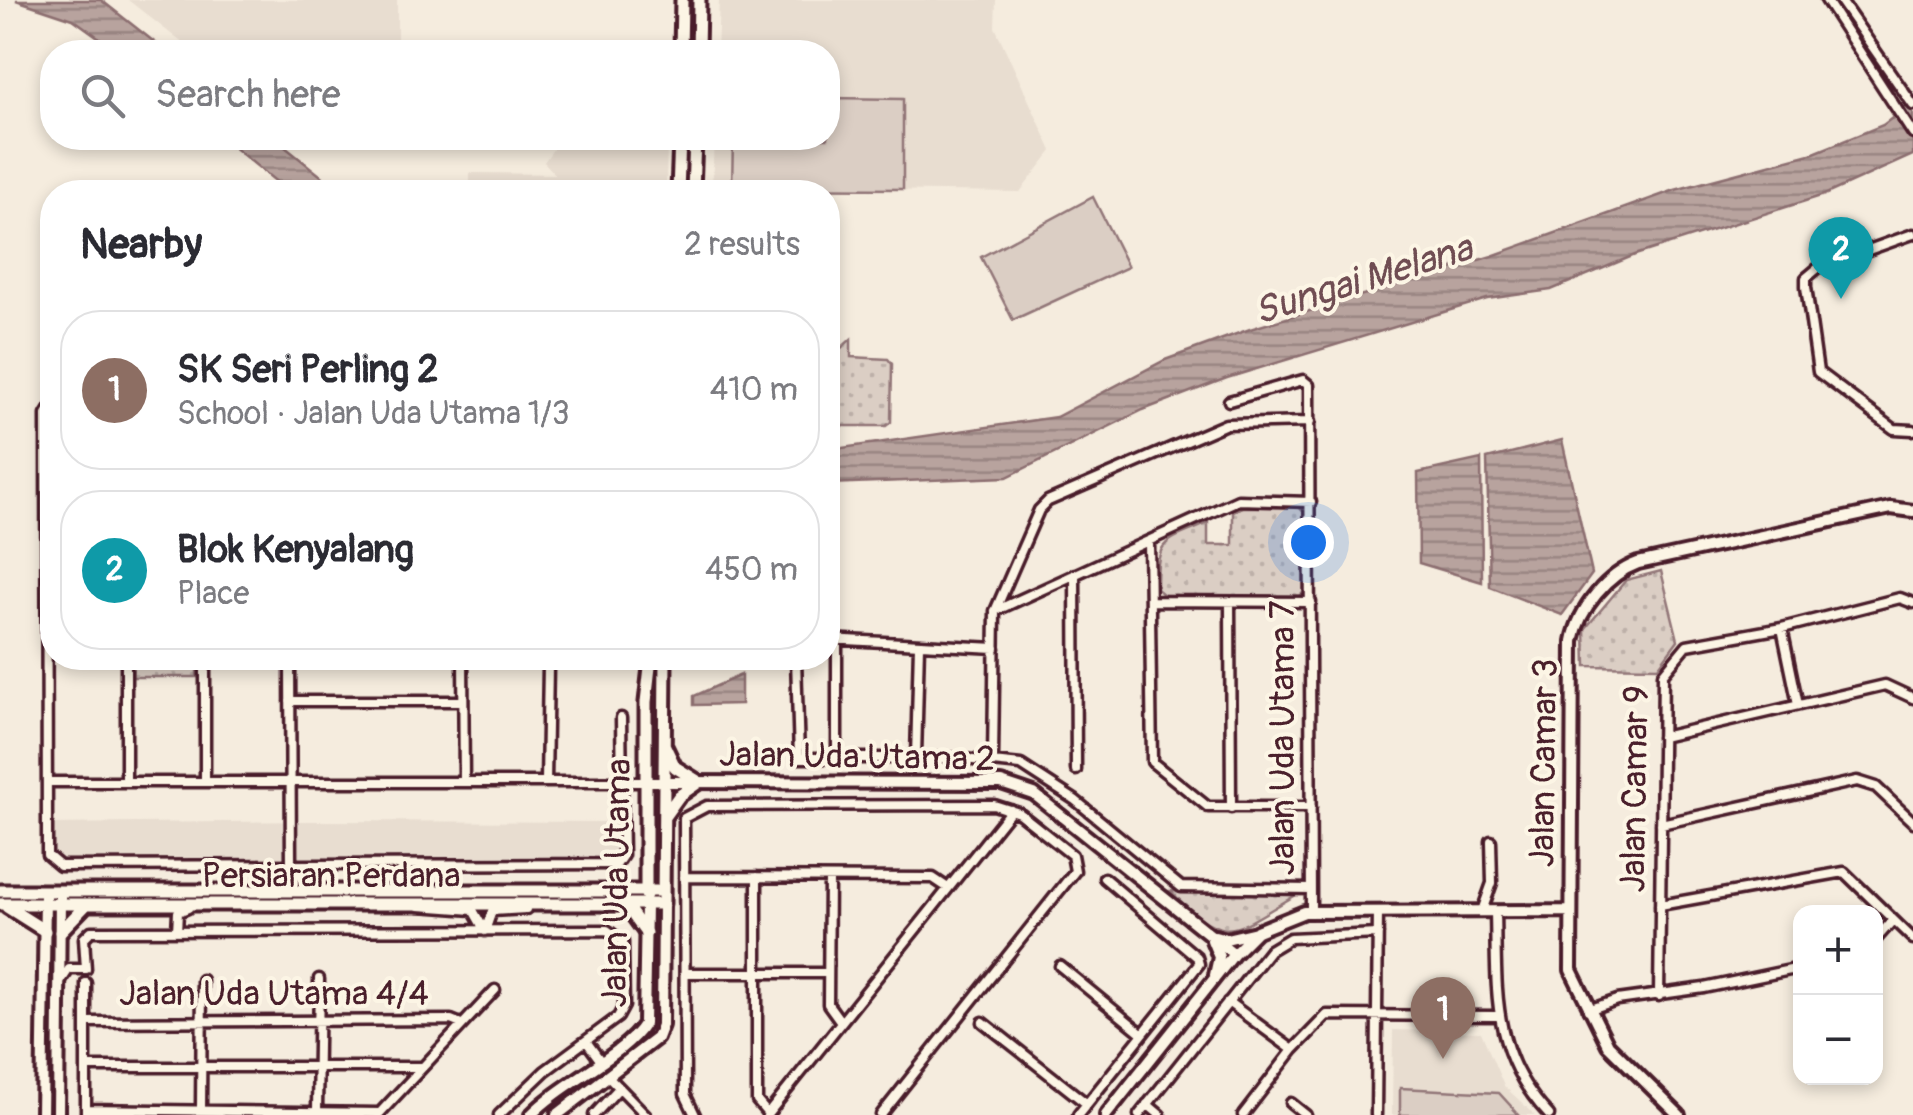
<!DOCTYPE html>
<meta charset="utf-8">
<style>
body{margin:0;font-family:Pangolin,sans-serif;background:#f2f2f3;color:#2b2b33}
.controls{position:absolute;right:30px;bottom:30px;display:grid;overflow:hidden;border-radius:20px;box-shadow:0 5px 15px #0003}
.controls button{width:90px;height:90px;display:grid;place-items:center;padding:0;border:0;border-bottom:2px solid #e1e1e2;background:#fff;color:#2b2b33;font:50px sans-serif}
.you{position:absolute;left:1308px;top:542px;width:35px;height:35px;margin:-25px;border:8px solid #fff;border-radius:50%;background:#1a73e8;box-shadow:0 0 0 15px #1a73e833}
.badge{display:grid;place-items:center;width:65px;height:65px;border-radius:50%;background:#0f766e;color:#fff;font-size:32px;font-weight:700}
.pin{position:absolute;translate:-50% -82px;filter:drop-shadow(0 2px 5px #0008)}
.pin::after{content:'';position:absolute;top:52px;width:35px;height:30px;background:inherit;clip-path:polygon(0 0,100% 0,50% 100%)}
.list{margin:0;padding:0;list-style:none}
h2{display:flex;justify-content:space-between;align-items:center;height:130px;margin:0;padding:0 40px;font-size:42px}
h2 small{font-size:32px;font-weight:400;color:#7c7c81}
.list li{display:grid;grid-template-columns:65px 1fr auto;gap:30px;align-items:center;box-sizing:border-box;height:160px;margin:0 20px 20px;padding:0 20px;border:2px solid #e1e1e2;border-radius:40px}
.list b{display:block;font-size:38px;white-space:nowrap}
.list p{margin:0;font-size:32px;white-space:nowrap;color:#7c7c81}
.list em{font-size:32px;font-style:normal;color:#7c7c81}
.icon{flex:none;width:55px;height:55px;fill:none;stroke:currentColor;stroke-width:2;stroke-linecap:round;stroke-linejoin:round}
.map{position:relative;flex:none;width:1913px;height:1115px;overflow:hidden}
.search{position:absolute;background:#fff;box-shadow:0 5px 15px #0003;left:40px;top:40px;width:800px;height:110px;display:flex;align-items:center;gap:25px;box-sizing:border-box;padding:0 35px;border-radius:40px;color:#7c7c81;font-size:38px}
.panel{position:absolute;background:#fff;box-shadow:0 5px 15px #0003;left:40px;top:180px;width:800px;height:490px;border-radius:40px}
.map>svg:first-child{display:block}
.built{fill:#e8ddd0}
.park{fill:url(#park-dots);stroke:#927678;stroke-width:2.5}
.garden{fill:#dbcec4;stroke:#927678;stroke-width:2.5}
.water{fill:url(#water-rules);stroke:#8c6e70;stroke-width:2.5}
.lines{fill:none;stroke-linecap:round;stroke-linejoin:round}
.minor-casing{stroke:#4a1f2b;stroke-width:15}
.tertiary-casing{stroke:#4a1f2b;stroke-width:18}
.secondary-casing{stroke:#4a1f2b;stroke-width:19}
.minor{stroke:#fcf5e5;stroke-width:8}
.tertiary{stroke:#fcf5e5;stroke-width:10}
.secondary{stroke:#fcf5e5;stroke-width:11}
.labels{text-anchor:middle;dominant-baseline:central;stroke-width:8;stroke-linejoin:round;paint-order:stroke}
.street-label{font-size:35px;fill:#4a1f2b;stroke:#fcf5e5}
.water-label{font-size:38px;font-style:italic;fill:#704d53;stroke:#fcf5e5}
</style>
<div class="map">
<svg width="1913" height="1115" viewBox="0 0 1913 1115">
<defs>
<pattern id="park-dots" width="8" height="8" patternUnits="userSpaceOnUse" patternTransform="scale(2.5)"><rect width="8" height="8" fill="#dbcec4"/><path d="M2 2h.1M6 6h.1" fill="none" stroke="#bdb0a9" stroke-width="1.8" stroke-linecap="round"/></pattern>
<pattern id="water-rules" width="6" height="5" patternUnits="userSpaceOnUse" patternTransform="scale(2.5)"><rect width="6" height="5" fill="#b8a39e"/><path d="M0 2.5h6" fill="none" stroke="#988481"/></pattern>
</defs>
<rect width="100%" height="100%" fill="#f5ecde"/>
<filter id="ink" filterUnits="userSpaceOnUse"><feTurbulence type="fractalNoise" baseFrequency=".01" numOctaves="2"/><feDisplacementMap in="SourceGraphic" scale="20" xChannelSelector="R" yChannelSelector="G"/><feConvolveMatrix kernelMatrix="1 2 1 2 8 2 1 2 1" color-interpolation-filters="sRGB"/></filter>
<g filter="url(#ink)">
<path class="built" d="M128 0H397V52H194Z
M719 0H996L995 27 1052 151 1020 192 712 188 714 138H828V52H717Z
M561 138H667L666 192H470V173L555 174 544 162Z
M311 821 619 822 620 855 616 861 62 862 50 853 49 824Z
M1393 1030 1481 1032 1504 1086 1535 1115H1392Z"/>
<path class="park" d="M851 339V357L888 359 892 364 891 422 886 426H828V360Z
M1242 507H1299L1305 514V591L1300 596 1164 595 1157 589C1157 536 1163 544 1208 523V545H1233V511Z
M1661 571 1678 640 1658 667 1586 666 1585 629 1626 580Z
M133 658H197V677H132Z
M1170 891 1298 894C1231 931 1230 950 1170 891Z"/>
<path class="garden" d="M828 98 903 99V189L732 188 733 138H828Z
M1093 197 1128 267 1013 320 981 257Z
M1400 1088 1499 1093 1519 1115H1400Z"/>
<path class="water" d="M16 0H101L167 52H119L73 19Z
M1913 102V155L1824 195 1635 255 1551 290 1487 299 1227 378 1143 410 1007 477 828 484V450L1056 417 1165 360 1250 329 1492 256 1675 190 1814 153 1883 125Z
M222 138H274L341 192H289Z
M1562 440 1592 574 1562 615 1490 587 1487 459Z
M1481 459 1482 582 1419 563 1418 473Z
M741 675V704L694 705V696Z"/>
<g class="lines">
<g class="minor-casing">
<path id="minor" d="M1826 0 1913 134
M1840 0 1913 105
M1913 234 1818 268 1806 278V287L1818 372 1894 429 1913 430
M1229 401 1303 380 1309 385 1311 912
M52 405 46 415 47 826V855L60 866 617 864 623 855 621 718
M1149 541 1152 762 1208 807H1311
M1075 574 1076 770
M1150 601 1311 602
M1230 602 1231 808
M995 611 1238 500 1311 502
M1782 628 1798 705
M828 639 995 648
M126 658V782
M205 658V782
M463 658 464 782
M796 658 799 758H954L1021 765 1075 800 1181 887 1311 889
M290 701H463
M1662 737 1885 685 1913 698
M916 757 919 645
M993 759 995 611 1039 510 1048 501 1226 424 1310 422
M837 760V641
M47 782H662
M546 782 548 666
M1661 824 1857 781 1876 787 1913 822
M291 866 315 891
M684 877 933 878 948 888
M757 877V1101L768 1114
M829 878 828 1004 841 1022
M268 889 283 881 291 866 290 658
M1660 905 1844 872 1913 939
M419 906 473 910 485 931
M1482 911 1492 883 1491 841
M1495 911C1497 990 1490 1053 1549 1115
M177 931 178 912 188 908
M485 931 492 911 526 909
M1876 939 1893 920
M1060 966 1143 1034
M685 973H828
M61 981 69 969H86L84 938 91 931 607 930 623 942 624 1006 618 1017 545 1071 499 1115
M1659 996 1663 674 1687 645 1782 628 1900 598 1913 603
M1228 1002 1293 1050
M1588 1010 1617 1000 1704 988 1800 968
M86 1022 451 1020 461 1024
M983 1022 1087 1104
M586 1041 600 1060
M86 1067H421
M608 1076 646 1115
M1291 1103 1306 1115
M1147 1104 1160 1115
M86 1109 379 1113
M201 1110 202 980
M317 1111 319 979
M86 1115V983
M378 1115 495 990
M594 1115 619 1088
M695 1115 685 1094 684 818 707 806 994 805 1019 813 1072 855 1075 871 881 1115
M767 1115 1011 810
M1078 1115 1199 964 1197 957 1104 878
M1139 1115 1270 950 1290 938 1378 934
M1243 1115 1293 1050 1327 1015 1496 1016
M1376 1115 1378 911"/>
</g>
<g class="tertiary-casing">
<path id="tertiary" d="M662 782 1001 783 1034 794 1234 954
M1215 936 1226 939 1256 932
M1212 940 1219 957 1215 975
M42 1115 45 896
M58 1115 60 896
M531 1115C560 1084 626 1054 644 1024L646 904
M557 1115 657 1038 662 1025 663 904
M1106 1115 1234 954 1257 931 1304 912 1570 911
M1679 1115 1608 1045 1571 970 1573 641C1579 608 1608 574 1638 563L1891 508 1913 511"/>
</g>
<g class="secondary-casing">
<path id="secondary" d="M681 52 682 0
M698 52 699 0
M678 192 680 138
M693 192 695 138
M665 746 675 767 699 782
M664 817 679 796 699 782
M0 891H662
M646 895V702L651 658
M0 904H663L665 658
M625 904 646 933
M7 907 45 931
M60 932 87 904"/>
</g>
<use href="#minor" class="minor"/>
<use href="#tertiary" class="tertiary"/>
<use href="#secondary" class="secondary"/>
</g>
</g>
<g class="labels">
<g class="street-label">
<text transform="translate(1283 738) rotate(-90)">Jalan Uda Utama 7</text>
<text transform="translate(857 757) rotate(1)">Jalan Uda Utama 2</text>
<text transform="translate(1544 763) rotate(-89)">Jalan Camar 3</text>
<text transform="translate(1635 789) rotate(-89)">Jalan Camar 9</text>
<text x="331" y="876">Persiaran Perdana</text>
<text transform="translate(617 883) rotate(-89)">Jalan Uda Utama</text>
<text x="274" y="994">Jalan Uda Utama 4/4</text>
</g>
<g class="water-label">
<text transform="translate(1363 280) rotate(-17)">Sungai Melana</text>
</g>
</g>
</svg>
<div class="controls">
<button>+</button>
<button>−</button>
</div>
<div class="you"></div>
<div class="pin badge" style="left:1443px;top:1059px;background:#8d6e63">1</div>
<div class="pin badge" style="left:1841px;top:299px;background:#0f9aa8">2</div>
<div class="search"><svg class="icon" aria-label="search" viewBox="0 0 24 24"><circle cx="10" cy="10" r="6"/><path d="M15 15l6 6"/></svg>Search here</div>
<section class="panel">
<h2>Nearby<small>2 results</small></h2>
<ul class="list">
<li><span class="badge" style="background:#8d6e63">1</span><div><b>SK Seri Perling 2</b><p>School · Jalan Uda Utama 1/3</p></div><em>410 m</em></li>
<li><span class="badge" style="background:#0f9aa8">2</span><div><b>Blok Kenyalang</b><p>Place</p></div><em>450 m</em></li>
</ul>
</section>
</div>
